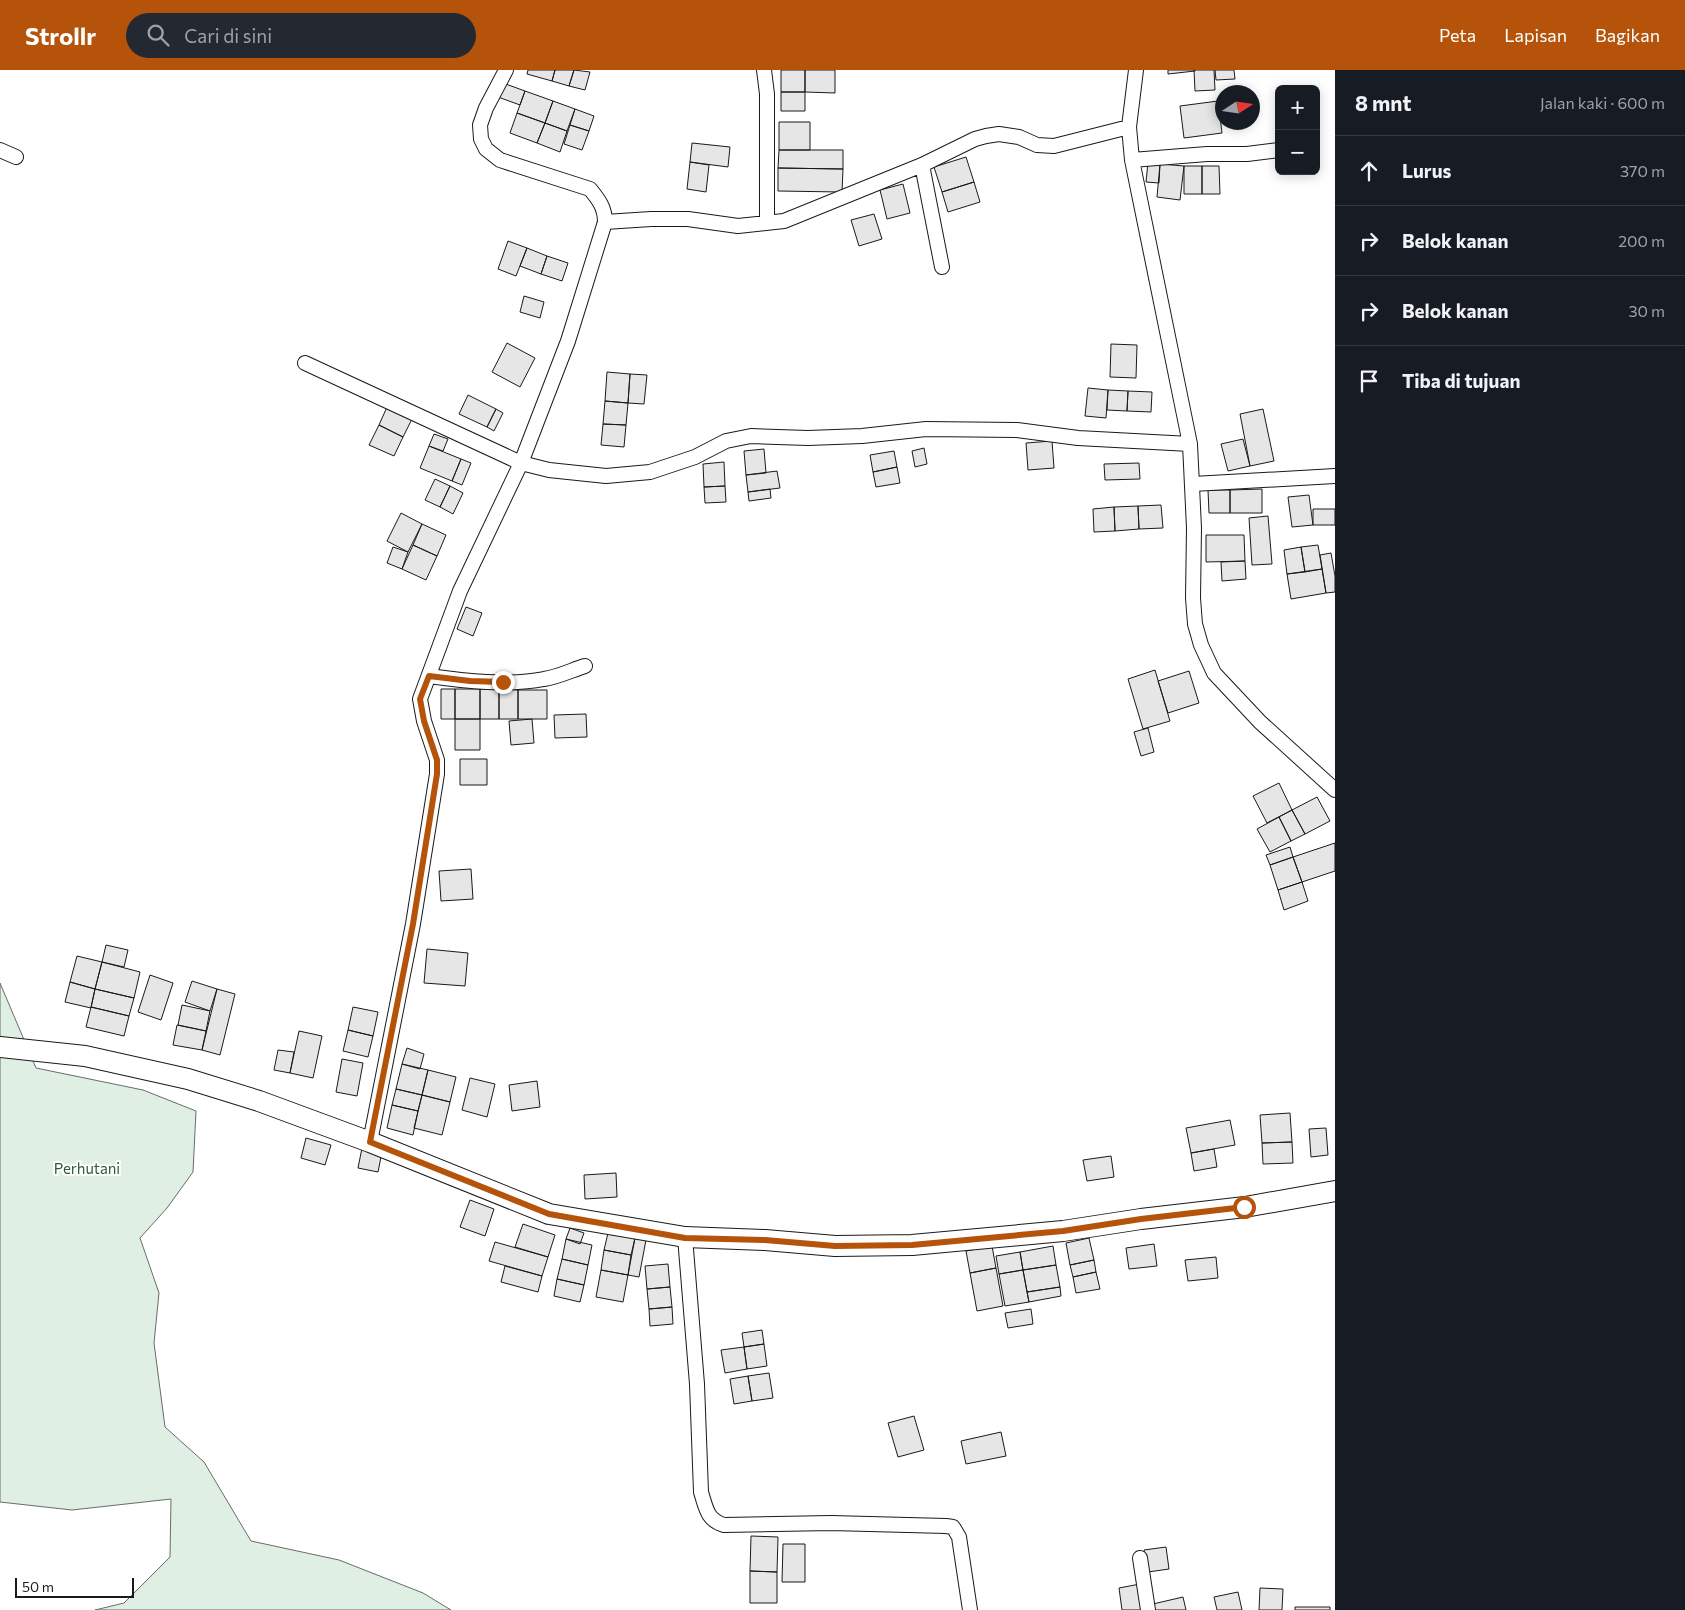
<!DOCTYPE html>
<html lang="id">
<meta charset="utf-8">
<style>
body{margin:0;font-family:Commissioner,sans-serif;background:#242831;color:#f1f3f6}
.controls{position:absolute;right:15px;top:15px;display:grid;overflow:hidden;border-radius:8px;box-shadow:0 2px 12px #0003}
.controls button{width:45px;height:45px;display:grid;place-items:center;padding:0;border:0;border-bottom:1px solid #363941;background:#171b24;color:#f1f3f6;font:25px sans-serif}
.compass{position:absolute;left:1215px;top:15px;width:45px;height:45px;border-radius:50%;background:#171b24;box-shadow:0 2px 12px #0003;rotate:78deg}
.scale{position:absolute;left:15px;bottom:12px;width:119px;box-sizing:border-box;padding-left:5px;border:2px solid #1a1a1a;border-top:0;font-size:14px;line-height:18px;white-space:nowrap;color:#1a1a1a;-webkit-text-stroke:4px #fff;paint-order:stroke}
.stop{position:absolute;width:15px;height:15px;margin:-11px;border:4px solid #b45309;border-radius:50%;background:#fff}
.stop.end{background:#b45309;border-color:#fff;box-shadow:0 1px 5px #0008}
.list{margin:0;padding:0;list-style:none}
h2{display:flex;justify-content:space-between;align-items:center;height:65px;margin:0;padding:0 20px;font-size:21px}
h2 small{font-size:16px;font-weight:400;color:#9ea1a6}
.list li{display:grid;grid-template-columns:32px 1fr auto;gap:15px;align-items:center;box-sizing:border-box;height:70px;padding:0 20px;border-top:1px solid #363941}
.list b{display:block;font-size:19px;white-space:nowrap}
.list em{font-size:16px;font-style:normal;color:#9ea1a6}
.icon{flex:none;width:28px;height:28px;fill:none;stroke:currentColor;stroke-width:2;stroke-linecap:round;stroke-linejoin:round}
.map{position:relative;flex:none;width:1335px;height:1540px;overflow:hidden}
header{display:flex;align-items:center;gap:30px;box-sizing:border-box;height:70px;padding:0 25px;background:#b45309;color:#fff}
header strong{font-size:24px}
nav{display:flex;gap:28px;margin-inline-start:auto;font-size:18px}
.search{width:350px;height:45px;background:#242831;display:flex;align-items:center;gap:12px;box-sizing:border-box;padding:0 18px;border-radius:28px;color:#9ea1a6;font-size:19px}
main{display:flex}
aside{flex:1;background:#171b24}
.map>svg:first-child{display:block}
.green{fill:#e0efe3;stroke:#6a6a6a}
.building{fill:#e6e6e6;stroke:#1a1a1a}
.lines{fill:none;stroke-linecap:round;stroke-linejoin:round}
.street-casing{stroke:#1a1a1a;stroke-width:16}
.secondary-casing{stroke:#1a1a1a;stroke-width:22}
.street{stroke:#fff;stroke-width:14}
.secondary{stroke:#fff;stroke-width:20}
.route{stroke:#b45309;stroke-width:6}
.labels{text-anchor:middle;dominant-baseline:central;stroke-width:4;stroke-linejoin:round;paint-order:stroke}
.park-label{font-size:15px;fill:#2b5a34;stroke:#fff}
</style>
<header>
<strong>Strollr</strong>
<div class="search"><svg class="icon" aria-label="search" viewBox="0 0 24 24"><circle cx="10" cy="10" r="6"/><path d="M15 15l6 6"/></svg>Cari di sini</div>
<nav><a>Peta</a><a>Lapisan</a><a>Bagikan</a></nav>
</header>
<main>
<div class="map">
<svg width="1335" height="1540" viewBox="0 0 1335 1540">
<rect width="100%" height="100%" fill="#fff"/>
<path class="green" d="M0 913 36 998 143 1020 196 1041 193 1102 167 1138 140 1168 159 1223 154 1273 165 1357 204 1392 251 1471 339 1490 423 1523 451 1540H95L124 1533 170 1487 171 1429 72 1440 0 1432Z"/>
<path class="building" d="M528 0H555L552 11 527 4Z
M555 0H574L569 16 552 11Z
M574 0 590 2 585 20 569 16Z
M781 0H805V22H781Z
M805 0H835V23L805 22Z
M1168 0H1195V1L1168 4Z
M1194 0H1214L1215 20 1195 21Z
M1215 0H1234L1235 9 1216 10Z
M503 13 525 21 520 35 498 27Z
M525 21 553 31 545 53 517 43Z
M781 22H805V41H781Z
M553 31 575 39 567 61 545 53Z
M1218 31 1222 63 1184 68 1180 36Z
M575 39 594 46 589 61 570 55Z
M517 43 545 53 537 73 510 63Z
M779 52H810V80H779Z
M545 53 567 61 560 82 537 73Z
M570 55 589 61 582 80 564 74Z
M692 73 730 77 728 97 690 92Z
M779 80H843V99L778 98Z
M966 87 974 112 942 122 934 97Z
M690 92 709 95 706 122 687 119Z
M1148 92 1160 94 1159 113 1146 112Z
M1160 94 1184 96 1180 130 1157 127Z
M1184 96H1202V124H1184Z
M1202 96H1219L1220 124H1202Z
M778 98 843 99 842 122 778 121Z
M974 112 980 132 948 142 942 122Z
M903 114 910 143 887 149 880 120Z
M874 144 882 169 859 176 851 150Z
M508 171 527 178 516 206 498 199Z
M527 178 547 186 541 204 520 196Z
M547 186 568 193 562 211 541 204Z
M524 226 544 232 540 248 520 242Z
M507 273 535 288 520 317 492 302Z
M1111 274 1137 275 1136 308 1110 307Z
M607 302 630 304 628 333 605 331Z
M630 304 647 305 644 334 628 333Z
M1088 318 1108 320 1106 348 1085 346Z
M1108 320 1128 321 1127 341 1107 340Z
M1128 321 1152 322 1151 342 1127 341Z
M468 325 496 339 487 357 459 344Z
M605 331 628 333 626 355 603 354Z
M387 337 412 349 403 367 379 355Z
M496 339 503 343 494 361 487 357Z
M1263 339 1274 391 1250 396 1240 344Z
M603 354 626 355 624 377 601 375Z
M379 355 403 367 394 386 369 375Z
M434 364 448 369 443 381 429 376Z
M1243 369 1250 396 1228 401 1221 374Z
M1052 371 1054 398 1028 400 1026 373Z
M429 376 461 389 452 411 420 398Z
M924 378 927 394 915 397 912 381Z
M764 379 766 403 746 405 744 381Z
M894 381 897 397 873 402 870 385Z
M461 389 471 393 462 415 452 411Z
M724 392 725 416 704 417 703 394Z
M1139 393 1140 409 1105 410 1104 394Z
M897 397 900 413 876 417 873 402Z
M777 401 780 418 748 422 746 405Z
M435 409 450 416 440 437 425 430Z
M450 416 463 423 453 444 440 437Z
M725 416 726 432 705 433 704 417Z
M770 419 771 428 749 431 748 422Z
M1262 419V443H1230V420Z
M1208 420H1230V443H1209Z
M1309 425 1313 455 1292 457 1288 427Z
M1161 435 1163 458 1139 459 1138 436Z
M1138 436 1139 459 1115 461 1114 437Z
M1114 437 1115 461 1094 462 1093 439Z
M1313 439H1335V455H1313Z
M401 443 422 454 408 482 387 471Z
M1268 446 1272 494 1252 495 1249 448Z
M422 454 446 465 437 486 413 475Z
M1206 465H1244L1245 491 1206 492Z
M413 475 437 486 426 510 402 499Z
M1318 475 1322 499 1305 502 1301 477Z
M393 477 408 482 402 499 387 493Z
M1301 477 1305 502 1287 504 1284 480Z
M1331 483 1335 506V522L1326 523 1320 485Z
M1245 491 1246 509 1222 511 1221 492Z
M1322 499 1326 523 1291 529 1287 504Z
M466 537 482 543 473 566 457 559Z
M1155 600 1170 651 1143 659 1128 609Z
M1189 601 1199 633 1168 643 1158 611Z
M441 619H455V649H441Z
M455 619H480V649H455Z
M480 619H499V649H480Z
M499 619 518 620V649H499Z
M518 620H547V649H518Z
M586 644 587 667 555 668 554 645Z
M455 649H480V680H455Z
M532 649 534 673 511 675 509 651Z
M1148 658 1154 682 1141 686 1134 662Z
M460 689H487V715H460Z
M1279 713 1292 740 1267 753 1253 726Z
M1317 727 1330 751 1305 764 1292 740Z
M1292 740 1305 764 1291 771 1279 747Z
M1279 747 1291 771 1270 782 1257 759Z
M1335 773V801L1302 812 1293 787Z
M1290 777 1293 787 1270 795 1266 785Z
M1293 787 1302 812 1278 820 1270 795Z
M471 799 473 829 441 831 439 801Z
M1302 812 1308 831 1284 840 1278 820Z
M106 875 128 880 124 897 102 892Z
M427 879 468 883 465 916 424 913Z
M77 886 102 892 95 919 70 912Z
M102 892 140 902 134 928 95 919Z
M150 905 173 913 161 950 138 942Z
M192 911 217 919 210 941 185 932Z
M70 912 95 919 91 938 65 932Z
M95 919 134 928 129 946 91 937Z
M217 919 235 924 220 985 202 980Z
M182 935 210 941 206 961 178 955Z
M91 937 129 946 124 966 86 957Z
M353 937 378 942 373 966 348 960Z
M177 955 206 961 202 980 173 975Z
M348 960 373 966 368 987 343 981Z
M299 961 322 966 313 1008 290 1003Z
M407 978 424 984 420 999 402 994Z
M278 980 294 982 290 1003 274 1000Z
M342 989 363 993 357 1026 336 1022Z
M402 994 428 1000 422 1025 396 1019Z
M428 1000 456 1007 450 1032 422 1025Z
M470 1008 495 1014 487 1047 462 1040Z
M537 1011 540 1037 512 1041 509 1015Z
M396 1019 422 1025 418 1041 392 1035Z
M422 1025 450 1032 442 1065 414 1058Z
M392 1035 418 1041 413 1065 387 1058Z
M1290 1043 1292 1072 1262 1073 1260 1045Z
M1230 1050 1235 1075 1191 1083 1186 1058Z
M1326 1058 1328 1085 1311 1087 1309 1059Z
M306 1068 331 1075 325 1095 301 1088Z
M1292 1072 1293 1093 1263 1094 1262 1073Z
M362 1078 382 1082 378 1102 358 1098Z
M1214 1079 1217 1097 1194 1101 1191 1083Z
M1111 1086 1114 1107 1087 1111 1083 1090Z
M616 1103 617 1127 585 1129 584 1105Z
M470 1130 494 1139 485 1166 460 1157Z
M523 1154 555 1165 548 1187 515 1177Z
M570 1158 584 1163 580 1174 566 1169Z
M608 1163 635 1168 631 1185 604 1180Z
M635 1168 646 1170 639 1207 628 1205Z
M1089 1168 1094 1190 1070 1195 1066 1173Z
M566 1169 592 1175 588 1195 562 1189Z
M495 1172 548 1187 542 1206 489 1191Z
M1154 1174 1157 1196 1129 1199 1126 1178Z
M992 1176 996 1198 970 1203 966 1181Z
M1053 1176 1056 1195 1023 1200 1020 1182Z
M604 1180 631 1185 628 1205 601 1200Z
M1020 1182 1023 1200 999 1204 996 1186Z
M1216 1187 1218 1208 1188 1211 1185 1190Z
M562 1189 588 1195 584 1215 557 1209Z
M1094 1190 1096 1202 1073 1207 1070 1195Z
M668 1194 670 1217 647 1219 645 1196Z
M1056 1195 1060 1217 1027 1222 1023 1200Z
M505 1196 542 1206 538 1222 501 1212Z
M996 1198 1003 1236 977 1241 970 1203Z
M601 1200 628 1205 623 1232 596 1227Z
M1023 1200 1029 1232 1005 1236 999 1204Z
M1096 1202 1100 1219 1076 1223 1073 1207Z
M557 1209 584 1215 580 1232 554 1226Z
M670 1217 672 1237 649 1239 647 1219Z
M1060 1217 1061 1226 1029 1232 1027 1222Z
M672 1237 673 1254 650 1256 649 1239Z
M1031 1239 1033 1254 1008 1258 1005 1243Z
M762 1260 764 1274 744 1277 742 1263Z
M764 1274 767 1296 747 1299 744 1277Z
M744 1277 747 1299 725 1303 721 1280Z
M769 1303 773 1328 752 1331 748 1306Z
M748 1306 752 1331 734 1334 730 1309Z
M914 1346 924 1380 898 1387 888 1353Z
M1001 1362 1006 1386 966 1394 961 1371Z
M751 1466 778 1467 777 1502 750 1501Z
M783 1474H805V1512H782Z
M1166 1477 1169 1499 1148 1502 1144 1480Z
M750 1501 777 1502V1533H750Z
M1140 1514 1144 1540H1122L1119 1518Z
M1260 1518 1283 1519 1282 1540H1259Z
M1238 1522 1242 1540H1217L1214 1527Z
M1183 1527 1186 1540H1154L1153 1534Z
M1295 1537H1330V1540H1295Z"/>
<g class="lines">
<g class="street-casing">
<path id="street" d="M764 0 767 24V153
M1136 0 1129 57 1132 90 1190 374 1194 458 1193 528 1195 554 1201 575 1214 603 1260 652 1335 720
M0 80 16 87
M1132 90 1207 84H1247L1279 80
M922 95 942 197
M605 152 651 149H688L738 156 784 151 922 95 975 69 986 66 999 64 1019 67 1037 75 1054 76 1129 57
M305 293 521 393 549 400 606 406 650 402 695 387 726 371 751 366 808 368 862 366 926 359 1017 360 1078 368 1190 374
M1193 414 1335 406
M429 606C465 611 508 616 544 609 558 607 572 600 585 596
M370 1072 413 854 437 704V690L424 651 420 629 460 521 521 393 568 271 605 152C605 138 599 130 590 119L500 90 486 79 481 69 480 55 486 38 506 0
M685 1167 697 1314 701 1422C706 1438 707 1450 724 1455L831 1453 946 1456 953 1457 959 1467 970 1540
M1140 1488 1148 1540"/>
</g>
<g class="secondary-casing">
<path id="secondary" d="M0 977 85 986 188 1009 259 1031 370 1072 549 1144 685 1167 765 1170 835 1176 912 1175 1063 1161 1141 1149 1245 1137 1335 1121"/>
</g>
<use href="#street" class="street"/>
<use href="#secondary" class="secondary"/>
</g>
<g class="lines">
<path class="route" d="M503 612 470 611 429 606 420 629 424 651 437 690V704L413 854 370 1072 549 1144 685 1168 765 1170 835 1176 912 1175 1063 1161 1141 1149 1244 1137"/>
</g>
<g class="labels">
<g class="park-label">
<text x="87" y="1098">Perhutani</text>
</g>
</g>
</svg>
<div class="controls">
<button>+</button>
<button>−</button>
</div>
<svg class="compass" viewBox="-18 -18 36 36"><path d="M0-13l5 13h-10z" fill="#e53935"/><path d="M0 13l5-13h-10z" fill="#9ea1a6"/></svg>
<div class="scale">50 m</div>
<div class="stop" style="left:1244px;top:1137px"></div>
<div class="stop end" style="left:503px;top:612px"></div>
</div>
<aside>
<h2>8 mnt<small>Jalan kaki · 600 m</small></h2>
<ul class="list">
<li><svg class="icon" aria-label="ahead" viewBox="0 0 24 24"><path d="M12 20V5M6 11l6-6 6 6"/></svg><div><b>Lurus</b></div><em>370 m</em></li>
<li><svg class="icon" aria-label="right" viewBox="0 0 24 24"><path d="M7 20v-9h11M14 6l5 5-5 5"/></svg><div><b>Belok kanan</b></div><em>200 m</em></li>
<li><svg class="icon" aria-label="right" viewBox="0 0 24 24"><path d="M7 20v-9h11M14 6l5 5-5 5"/></svg><div><b>Belok kanan</b></div><em>30 m</em></li>
<li><svg class="icon" aria-label="arrive" viewBox="0 0 24 24"><path d="M6 21V4h12l-3 4 3 4H6"/></svg><div><b>Tiba di tujuan</b></div></li>
</ul>
</aside>
</main>
